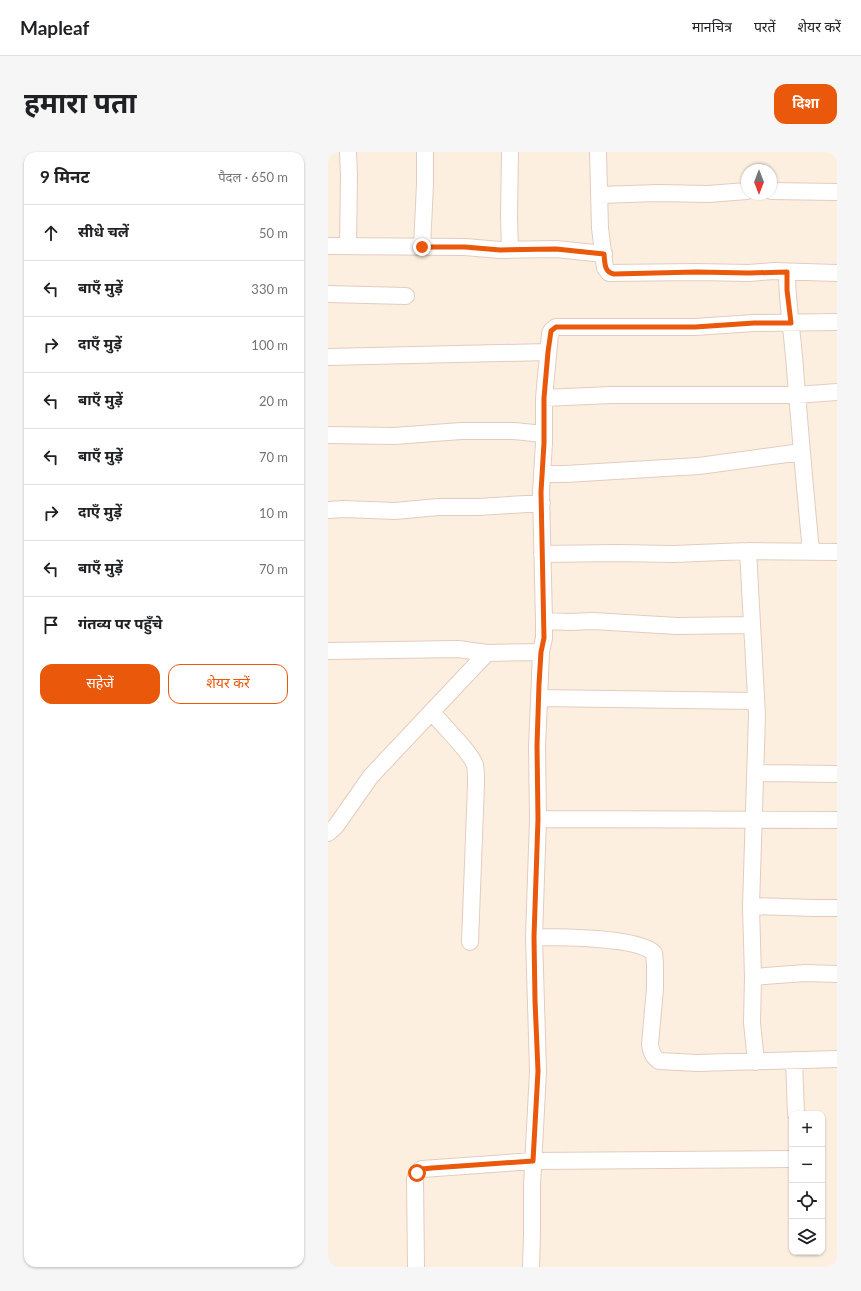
<!DOCTYPE html>
<html lang="hi">
<meta charset="utf-8">
<style>
body{margin:0;font-family:Lato,"Noto Sans Devanagari",sans-serif;background:#f6f6f6;color:#202124}
.controls{position:absolute;right:12px;bottom:12px;display:grid;overflow:hidden;border-radius:8px;box-shadow:0 1px 3px #0004}
.controls button{width:36px;height:36px;display:grid;place-items:center;padding:0;border:0;border-bottom:1px solid #e0e0e0;background:#fff;color:#202124;font:20px sans-serif}
.compass{position:absolute;left:413px;top:12px;width:36px;height:36px;border-radius:50%;background:#fff;box-shadow:0 1px 3px #0004;rotate:180deg}
.stop{position:absolute;width:12px;height:12px;margin:-9px;border:3px solid #ea580c;border-radius:50%;background:#fff}
.stop.end{background:#ea580c;border-color:#fff;box-shadow:0 1px 4px #0008}
.list{margin:0;padding:0;list-style:none}
h2{display:flex;justify-content:space-between;align-items:center;height:52px;margin:0;padding:0 16px;font-size:17px}
h2 small{font-size:13px;font-weight:400;color:#757577}
.list li{display:grid;grid-template-columns:26px 1fr auto;gap:12px;align-items:center;box-sizing:border-box;height:56px;padding:0 16px;border-top:1px solid #e0e0e0}
.list b{display:block;font-size:15px;white-space:nowrap}
.list em{font-size:13px;font-style:normal;color:#757577}
.actions{display:flex;gap:8px;padding:12px 16px}
.actions a{flex:1;padding:9px 0;border:1px solid #ea580c;border-radius:12px;text-align:center;font-size:14px;color:#ea580c}
.actions .main{background:#ea580c;color:#fff}
.icon{flex:none;width:22px;height:22px;fill:none;stroke:currentColor;stroke-width:2;stroke-linecap:round;stroke-linejoin:round}
.map{position:relative;flex:none;width:509px;height:1115px;overflow:hidden;border-radius:12px}
header{display:flex;align-items:center;gap:24px;box-sizing:border-box;height:56px;padding:0 20px;background:#fff;border-bottom:1px solid #e0e0e0}
header strong{font-size:19px}
nav{display:flex;gap:22px;margin-inline-start:auto;font-size:14px}
.intro{display:flex;align-items:center;justify-content:space-between;box-sizing:border-box;height:96px;padding:0 24px}
h1{margin:0;font-size:28px}
.button{padding:10px 18px;border-radius:12px;background:#ea580c;color:#fff;font-size:14px;font-weight:700}
main{display:flex;gap:24px;padding:0 24px}
aside{flex:1;background:#fff;border-radius:12px;box-shadow:0 1px 3px #0004}
.map>svg:first-child{display:block}
.lines{fill:none;stroke-linecap:round;stroke-linejoin:round}
.minor-casing{stroke:#e3ccbf;stroke-width:18}
.minor{stroke:#fff;stroke-width:16}
.route{stroke:#ea580c;stroke-width:5}
</style>
<header>
<strong>Mapleaf</strong>
<nav><a>मानचित्र</a><a>परतें</a><a>शेयर करें</a></nav>
</header>
<div class="intro"><h1>हमारा पता</h1><a class="button">दिशा</a></div>
<main>
<aside>
<h2>9 मिनट<small>पैदल · 650 m</small></h2>
<ul class="list">
<li><svg class="icon" aria-label="ahead" viewBox="0 0 24 24"><path d="M12 20V5M6 11l6-6 6 6"/></svg><div><b>सीधे चलें</b></div><em>50 m</em></li>
<li><svg class="icon" aria-label="left" viewBox="0 0 24 24"><path d="M17 20v-9H6M10 6l-5 5 5 5"/></svg><div><b>बाएँ मुड़ें</b></div><em>330 m</em></li>
<li><svg class="icon" aria-label="right" viewBox="0 0 24 24"><path d="M7 20v-9h11M14 6l5 5-5 5"/></svg><div><b>दाएँ मुड़ें</b></div><em>100 m</em></li>
<li><svg class="icon" aria-label="left" viewBox="0 0 24 24"><path d="M17 20v-9H6M10 6l-5 5 5 5"/></svg><div><b>बाएँ मुड़ें</b></div><em>20 m</em></li>
<li><svg class="icon" aria-label="left" viewBox="0 0 24 24"><path d="M17 20v-9H6M10 6l-5 5 5 5"/></svg><div><b>बाएँ मुड़ें</b></div><em>70 m</em></li>
<li><svg class="icon" aria-label="right" viewBox="0 0 24 24"><path d="M7 20v-9h11M14 6l5 5-5 5"/></svg><div><b>दाएँ मुड़ें</b></div><em>10 m</em></li>
<li><svg class="icon" aria-label="left" viewBox="0 0 24 24"><path d="M17 20v-9H6M10 6l-5 5 5 5"/></svg><div><b>बाएँ मुड़ें</b></div><em>70 m</em></li>
<li><svg class="icon" aria-label="arrive" viewBox="0 0 24 24"><path d="M6 21V4h12l-3 4 3 4H6"/></svg><div><b>गंतव्य पर पहुँचे</b></div></li>
</ul>
<div class="actions"><a class="main">सहेजें</a><a>शेयर करें</a></div>
</aside>
<div class="map">
<svg width="509" height="1115" viewBox="0 0 509 1115">
<rect width="100%" height="100%" fill="#fdefe0"/>
<g class="lines">
<g class="minor-casing">
<path id="minor" d="M270 0 272 76 277 116 281 121 368 120 421 121 446 119 509 121
M443 39 509 40
M271 43 330 41 380 42 419 39
M0 94 137 95 172 98 228 97 276 102
M20 94 21 24 20 0
M94 95 97 32V0
M182 98 181 64 182 0
M459 120C459 152 465 185 467 217 472 278 477 339 483 399
M0 142 78 144
M0 205 220 200
M216 246 283 243H469L509 240
M0 283 66 284 133 279H186L216 282
M214 322H237L371 314 473 300
M0 358 16 357 67 359 110 355H150L214 351
M420 399 429 563 423 754 425 825 424 871 428 910
M214 402 289 401 345 402 420 399 509 400
M216 469 213 340 216 291V246L222 182 223 179 228 175H367L426 171 509 170
M0 499 130 497 159 501 213 500 209 595 210 667 206 785 210 919 204 1034V1081L203 1115
M213 500 216 486V469L241 470 265 469 349 474 423 473
M211 546 427 549
M104 560C114 573 142 599 147 613 148 619 148 626 148 632L142 790
M428 621 509 622
M210 667 509 668
M0 681 8 674 43 624 159 501
M423 754 486 756H509
M206 785C231 785 309 785 326 801L327 812V837L322 892C323 899 324 904 331 909L369 911 509 907
M425 825 477 821 509 822
M466 908 468 962
M88 1115 87 1027 89 1021 94 1017 205 1009 464 1007"/>
</g>
<use href="#minor" class="minor"/>
</g>
<g class="lines">
<path class="route" d="M89 1021 94 1017 104 1016 205 1009 210 919 207 848 206 785 210 667 209 594 211 532 213 500 216 486 213 340 216 291V246L220 200 223 179 228 175H367L426 171H463L459 138V120L421 121 368 120 286 122C276 120 277 111 276 102L228 97 172 98 137 95H94"/>
</g>
</svg>
<div class="controls">
<button>+</button>
<button>−</button>
<button><svg class="icon" aria-label="locate" viewBox="0 0 24 24"><circle cx="12" cy="12" r="6"/><path d="M12 2v4M12 18v4M2 12h4M18 12h4"/></svg></button>
<button><svg class="icon" aria-label="layers" viewBox="0 0 24 24"><path d="M12 4l9 5-9 5-9-5zM3 14l9 5 9-5"/></svg></button>
</div>
<svg class="compass" viewBox="-18 -18 36 36"><path d="M0-13l5 13h-10z" fill="#e53935"/><path d="M0 13l5-13h-10z" fill="#757577"/></svg>
<div class="stop" style="left:89px;top:1021px"></div>
<div class="stop end" style="left:94px;top:95px"></div>
</div>
</main>
